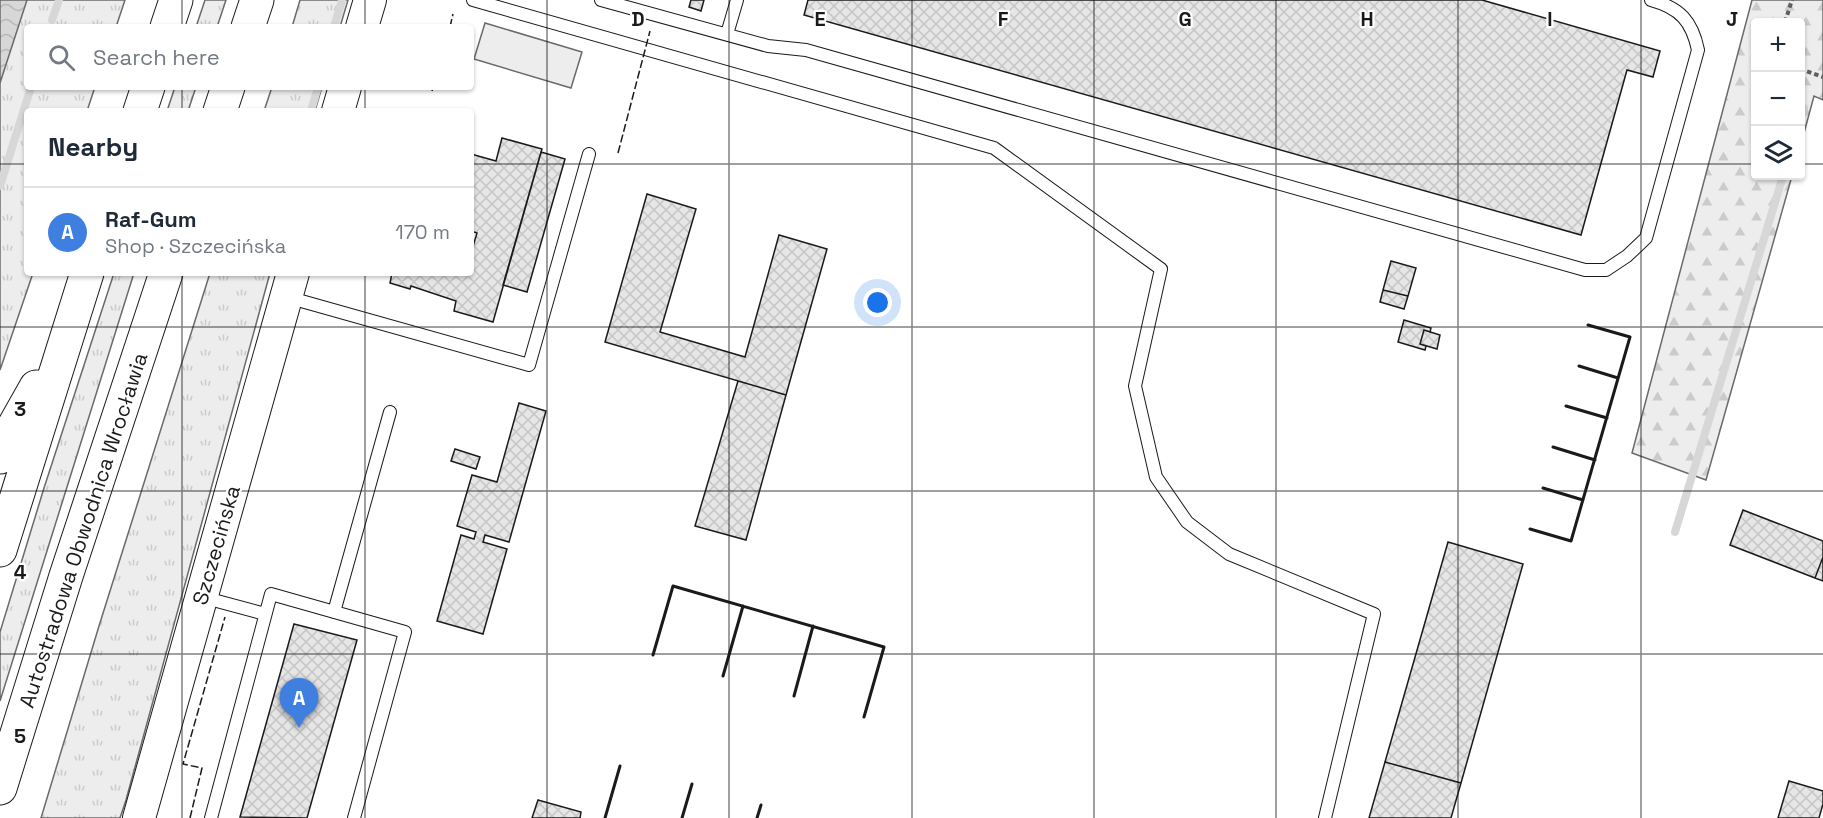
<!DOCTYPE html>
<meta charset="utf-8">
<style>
body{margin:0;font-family:"Space Grotesk",sans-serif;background:#f6f6f7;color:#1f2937}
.controls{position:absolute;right:18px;top:18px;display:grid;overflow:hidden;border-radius:6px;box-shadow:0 2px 4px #0004}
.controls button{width:54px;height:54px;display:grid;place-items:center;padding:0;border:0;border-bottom:2px solid #e0e1e3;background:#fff;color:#1f2937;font:30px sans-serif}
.you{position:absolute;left:878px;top:303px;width:21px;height:21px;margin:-15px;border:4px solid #fff;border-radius:50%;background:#1a73e8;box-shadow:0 0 0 9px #1a73e833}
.badge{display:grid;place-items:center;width:39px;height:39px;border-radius:50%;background:#0f766e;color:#fff;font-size:20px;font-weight:700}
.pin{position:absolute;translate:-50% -50px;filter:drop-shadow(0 2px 3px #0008)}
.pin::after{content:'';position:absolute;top:32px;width:21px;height:18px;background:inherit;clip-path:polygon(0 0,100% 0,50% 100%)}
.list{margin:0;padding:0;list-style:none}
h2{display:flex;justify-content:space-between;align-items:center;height:78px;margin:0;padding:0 24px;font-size:26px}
h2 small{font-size:20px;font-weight:400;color:#747a83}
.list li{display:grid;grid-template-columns:39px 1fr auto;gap:18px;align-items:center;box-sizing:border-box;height:90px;padding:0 24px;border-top:2px solid #e0e1e3}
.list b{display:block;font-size:22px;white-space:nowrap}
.list p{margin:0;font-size:20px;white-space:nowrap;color:#747a83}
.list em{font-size:20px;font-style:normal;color:#747a83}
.icon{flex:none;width:33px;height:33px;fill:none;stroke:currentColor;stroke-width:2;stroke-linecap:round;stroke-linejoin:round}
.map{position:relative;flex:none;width:1823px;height:818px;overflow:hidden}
.search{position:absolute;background:#fff;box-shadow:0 2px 4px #0004;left:24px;top:24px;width:450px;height:66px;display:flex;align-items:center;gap:15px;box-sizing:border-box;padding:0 21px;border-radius:6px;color:#747a83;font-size:22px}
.panel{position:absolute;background:#fff;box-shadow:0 2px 4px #0004;left:24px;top:108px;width:450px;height:168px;border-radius:6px}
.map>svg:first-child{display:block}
.grass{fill:url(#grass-tufts);stroke:#6a6a6a;stroke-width:1.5}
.forest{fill:url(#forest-firs);stroke:#6a6a6a;stroke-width:1.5}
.built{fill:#ededed;stroke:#6a6a6a;stroke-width:1.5}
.water{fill:url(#water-waves);stroke:#6a6a6a;stroke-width:1.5}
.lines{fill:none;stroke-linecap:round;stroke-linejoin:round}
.stream{stroke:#d7d7d7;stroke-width:8}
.building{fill:url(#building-cross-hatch);stroke:#1a1a1a;stroke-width:1.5}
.service-casing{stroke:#1a1a1a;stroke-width:14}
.tertiary-casing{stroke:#1a1a1a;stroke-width:34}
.motorway-casing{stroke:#1a1a1a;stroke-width:35}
.path{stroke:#5f5f5f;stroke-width:4;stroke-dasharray:4.5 3;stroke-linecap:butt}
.service{stroke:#fff;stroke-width:12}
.tertiary{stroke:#fff;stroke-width:32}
.motorway{stroke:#fff;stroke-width:33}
.fence{stroke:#1a1a1a;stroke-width:1.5;stroke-dasharray:8 3;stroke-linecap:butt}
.wall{stroke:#1a1a1a;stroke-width:3}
.grid{fill:none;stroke:#1a1a1a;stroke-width:1.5;stroke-opacity:0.55}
.labels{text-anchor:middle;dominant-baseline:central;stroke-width:4.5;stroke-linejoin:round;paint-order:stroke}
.street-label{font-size:21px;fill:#1a1a1a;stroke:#fff}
.grid-label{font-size:20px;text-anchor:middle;font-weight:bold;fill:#1a1a1a;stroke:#fff;stroke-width:4.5;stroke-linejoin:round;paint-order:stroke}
</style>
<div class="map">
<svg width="1823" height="818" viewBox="0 0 1823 818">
<defs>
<pattern id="grass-tufts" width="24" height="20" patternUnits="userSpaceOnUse" patternTransform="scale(1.5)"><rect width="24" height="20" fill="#ededed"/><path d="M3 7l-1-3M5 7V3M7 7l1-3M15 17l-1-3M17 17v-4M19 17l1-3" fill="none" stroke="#cbcbcb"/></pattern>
<pattern id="forest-firs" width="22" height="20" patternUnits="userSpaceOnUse" patternTransform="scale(1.5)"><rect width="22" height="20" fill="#ededed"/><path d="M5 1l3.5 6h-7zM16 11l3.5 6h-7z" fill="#cbcbcb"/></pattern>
<pattern id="water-waves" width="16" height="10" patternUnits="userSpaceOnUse" patternTransform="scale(1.5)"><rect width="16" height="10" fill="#d7d7d7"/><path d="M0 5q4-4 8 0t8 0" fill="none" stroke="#b8b8b8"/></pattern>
<pattern id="building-cross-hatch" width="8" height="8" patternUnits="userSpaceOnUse" patternTransform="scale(1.5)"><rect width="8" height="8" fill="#e6e6e6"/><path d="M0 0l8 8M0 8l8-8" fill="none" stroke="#c5c5c5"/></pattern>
</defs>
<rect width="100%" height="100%" fill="#fff"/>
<path class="grass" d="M0 0H125L116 27H27V87H95L87 111H27V273H33L0 370Z
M205 0H226L217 27H196Z
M300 0H348L340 27H292Z
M175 87H196L188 111H167Z
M272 87H322L315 111H264Z
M114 273H134L0 701V632L44 488Z
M210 273H270L126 800 120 818H41L99 626Z"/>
<path class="forest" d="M1752 0H1823V100L1814 96 1801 144 1800 22H1756V176H1792L1706 480 1632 453Z"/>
<path class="built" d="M485 23 582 52 571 88 474 59Z"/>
<path class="water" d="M0 0H27L0 83Z"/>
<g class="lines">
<path class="stream" d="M52 20 59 0
M334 27 342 0
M311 111 318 87
M1800 120 1804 108
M0 186 31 87
M1675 532 1783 176"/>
</g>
<path class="building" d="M691 0H704L701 11 689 7Z
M808 0H1482L1660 51 1653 77 1627 70 1581 235 804 15Z
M502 138 542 149 493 322 454 311 456 301 411 286 410 289 390 283 392 273H459L465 275V273H471V253L477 233 471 231V154L496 161Z
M541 152 565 159 527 292 503 285Z
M647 194 696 209 660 332 745 357 779 235 827 249 786 395 605 342Z
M1391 261 1416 268 1408 296 1383 290Z
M1383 290 1408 296 1404 309 1380 302Z
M1404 320 1431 328 1430 332 1424 330 1420 344 1426 346 1425 350 1398 342Z
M1424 330 1440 335 1437 349 1420 344Z
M738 381 786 395 746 540 695 526Z
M519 403 546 411 509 542 485 535 483 542 507 549 483 634 437 621 461 535 474 539 476 532 457 526 472 475 497 482Z
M455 449 480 457 476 469 451 461Z
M1743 510 1823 541V557L1815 578 1730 545Z
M1448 542 1523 564 1461 783 1385 762Z
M1823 557V581L1815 578Z
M294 624 357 640 307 818 240 817Z
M1385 762 1461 783 1451 818H1369Z
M1789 781 1823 791V804L1819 818H1778Z
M538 800 581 812 580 818H532Z"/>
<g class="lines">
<g class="service-casing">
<path id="service" d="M473 0 994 148 1161 269 1135 386 1156 477 1187 522 1229 554 1374 614 1325 818
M601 0 768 46 806 50 1585 270H1606L1627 256 1646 238 1698 50C1692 21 1680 8 1651 0
M727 34 737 0
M287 297 529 365 589 154
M202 597 265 614
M334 612 390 412
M211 818 271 594 405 632 354 818"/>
</g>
<g class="tertiary-casing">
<path id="tertiary" d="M362 27 370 0
M338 111 345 87
M139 818 293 273"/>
</g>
<g class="motorway-casing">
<path id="motorway" d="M167 27 176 0
M248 27 257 0
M140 111 148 87
M220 111 228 87
M0 457 9 435 36 387
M0 550 87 273
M0 788 66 576 166 273"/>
</g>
<path class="path" d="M1785 22 1792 0
M1800 69 1823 77"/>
<use href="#service" class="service"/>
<use href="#tertiary" class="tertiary"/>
<use href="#motorway" class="motorway"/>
<path class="fence" d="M450 27 453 14
M432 91 433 87
M618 153 650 31
M190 818 202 768 183 764 225 617"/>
<path class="wall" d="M1579 366 1618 378
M1566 406 1607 418
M1553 447 1595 460
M1543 488 1583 500
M1530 529 1571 541 1630 337 1588 325
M653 655 673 586 884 647 864 717
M723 676 743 606
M794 696 813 626
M605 818 620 766
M682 818 692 784
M757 818 761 805"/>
</g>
<path class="grid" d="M182 0V27M365 0V27M547 0V818M729 0V818M912 0V818M1094 0V818M1276 0V818M1458 0V818M1641 0V818M182 87V111M365 87V111M0 164H27M471 164H1756M1800 164H1823M182 273V818M365 273V818M0 327H1823M0 491H1823M0 654H1823"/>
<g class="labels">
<g class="street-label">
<text transform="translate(83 530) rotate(-72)">Autostradowa Obwodnica Wrocławia</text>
<text transform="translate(216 545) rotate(-74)">Szczecińska</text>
</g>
</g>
<g class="grid-label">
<text x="638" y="26">D</text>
<text x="820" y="26">E</text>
<text x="1003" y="26">F</text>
<text x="1185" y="26">G</text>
<text x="1367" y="26">H</text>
<text x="1550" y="26">I</text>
<text x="1732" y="26">J</text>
<text x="20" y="416">3</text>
<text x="20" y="579">4</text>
<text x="20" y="743">5</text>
</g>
</svg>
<div class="controls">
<button>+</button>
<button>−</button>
<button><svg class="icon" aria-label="layers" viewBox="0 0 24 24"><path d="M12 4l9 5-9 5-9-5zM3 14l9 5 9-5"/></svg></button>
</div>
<div class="you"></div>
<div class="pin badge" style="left:299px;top:728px;background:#3f7fe0">A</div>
<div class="search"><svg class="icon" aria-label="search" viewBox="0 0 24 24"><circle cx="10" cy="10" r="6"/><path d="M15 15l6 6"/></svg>Search here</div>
<section class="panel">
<h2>Nearby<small></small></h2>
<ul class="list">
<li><span class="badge" style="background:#3f7fe0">A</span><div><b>Raf-Gum</b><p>Shop · Szczecińska</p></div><em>170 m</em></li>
</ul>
</section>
</div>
